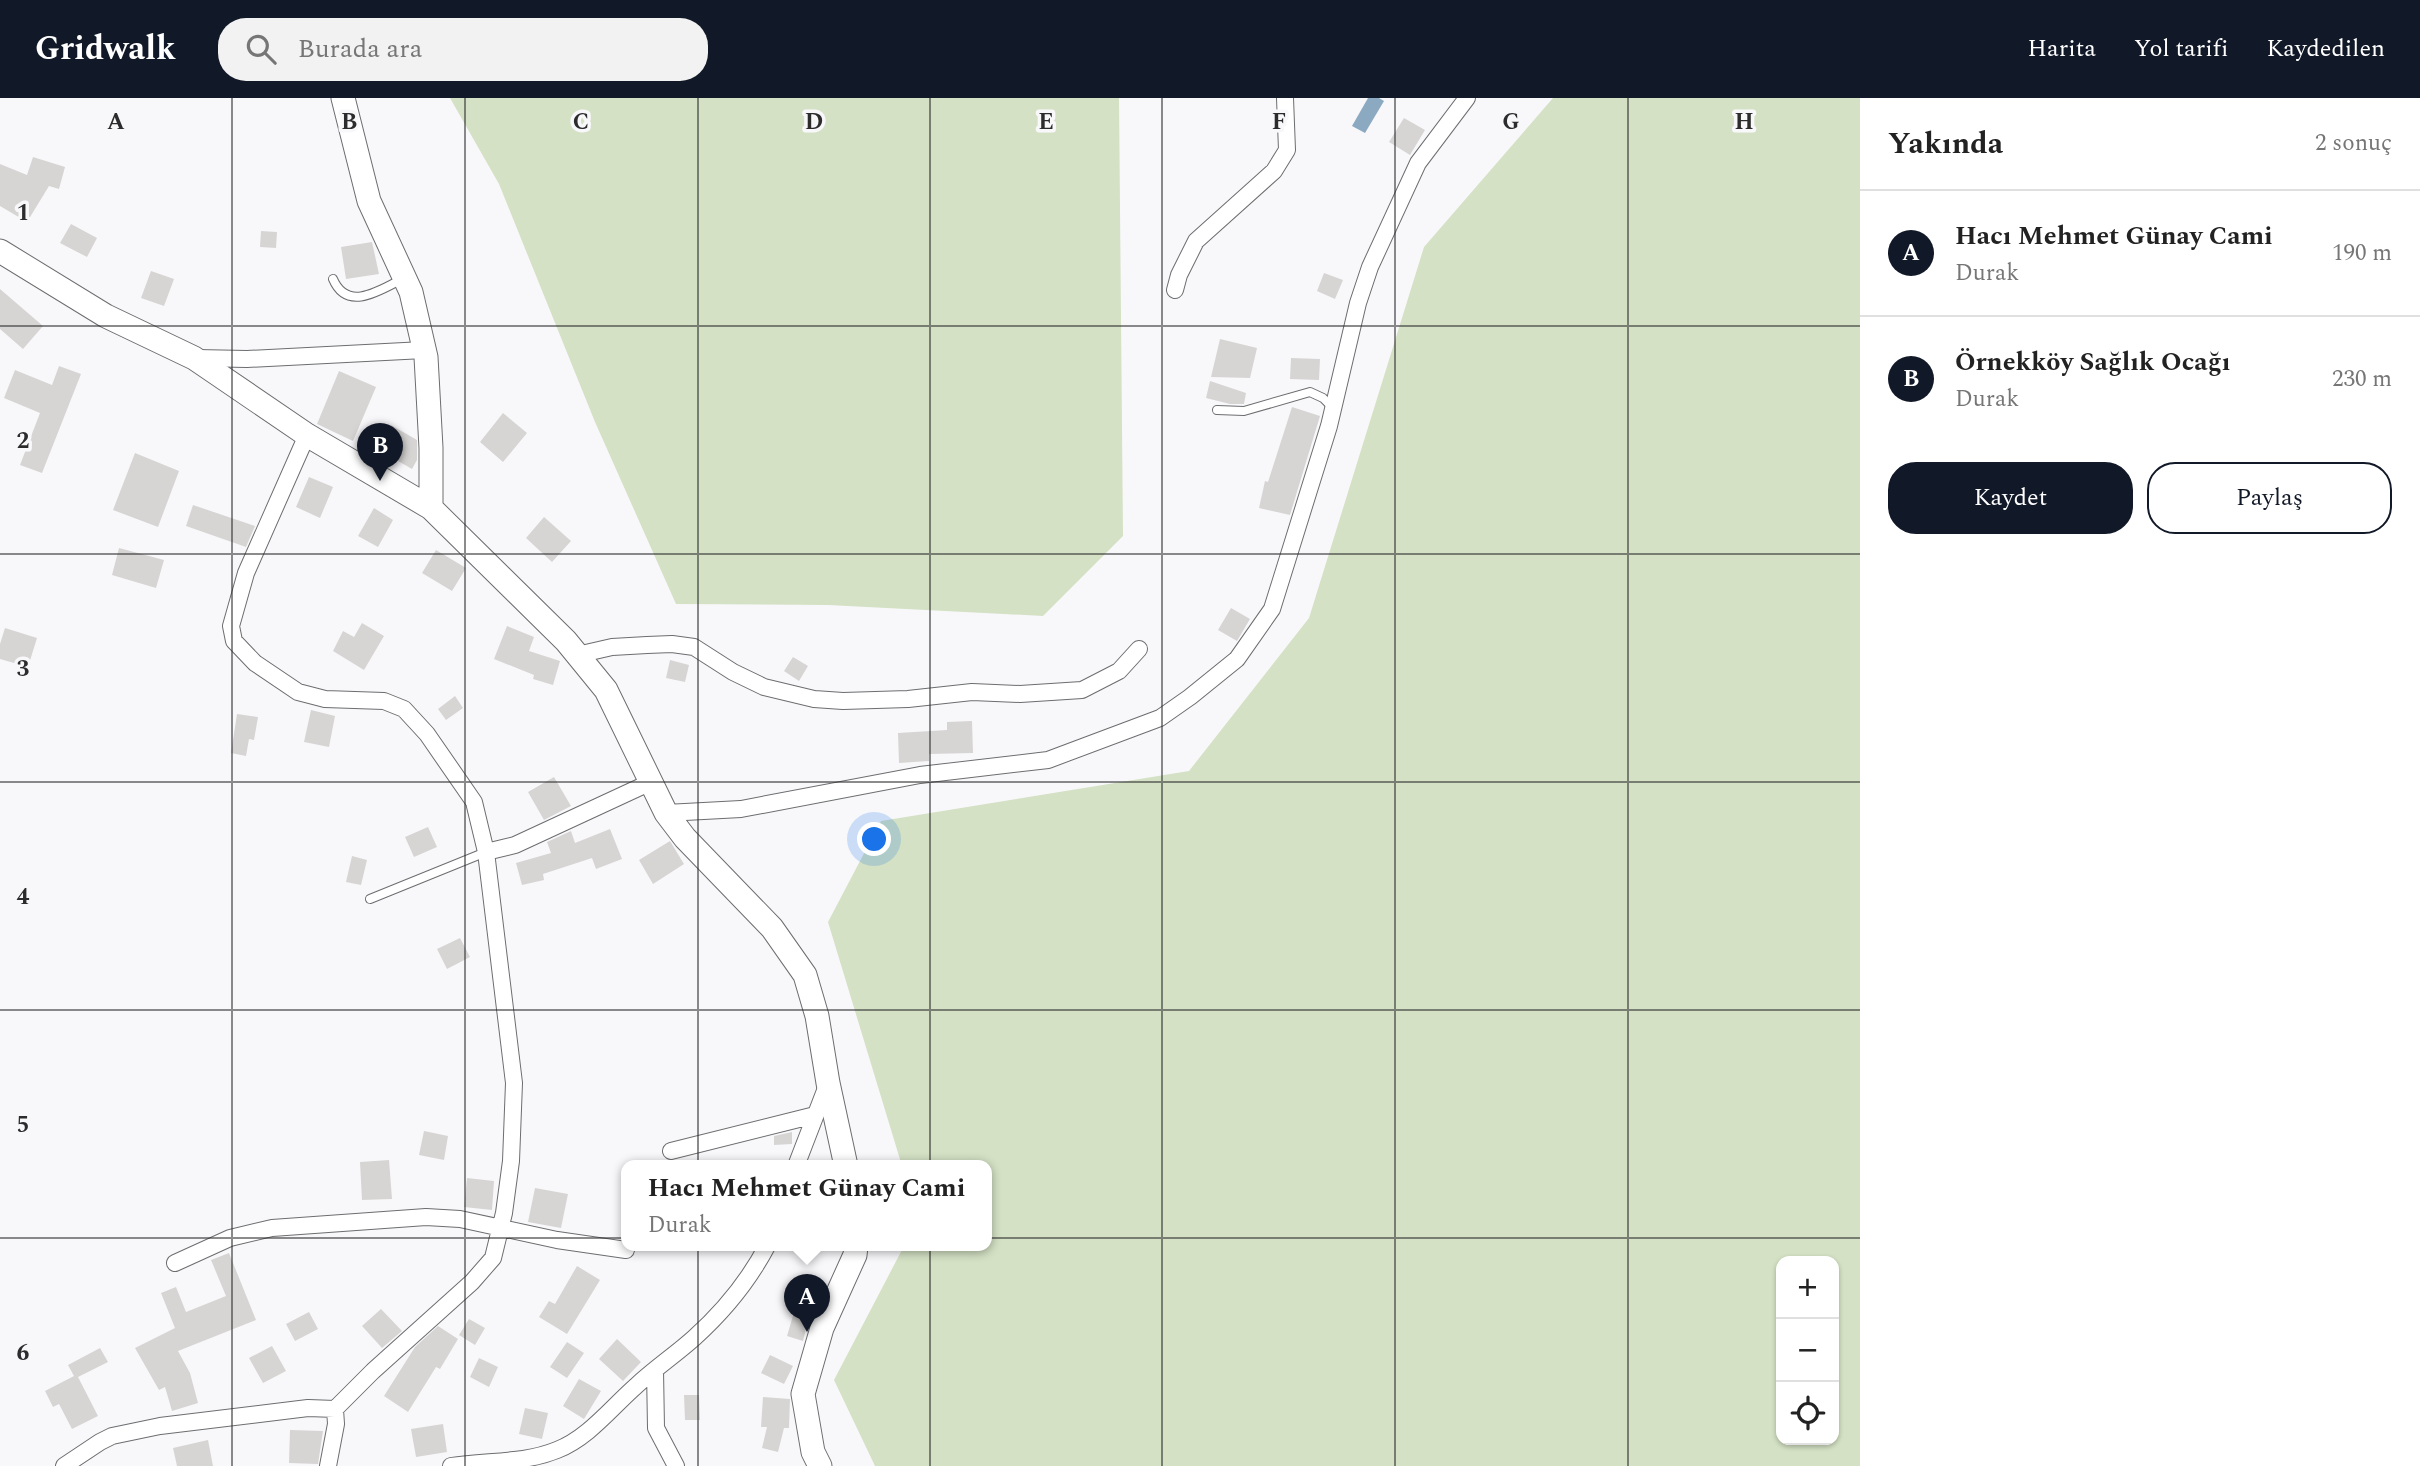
<!DOCTYPE html>
<html lang="tr">
<meta charset="utf-8">
<style>
body{margin:0;font-family:Spectral,serif;background:#f2f2f2;color:#222}
.controls{position:absolute;right:21px;bottom:21px;display:grid;overflow:hidden;border-radius:14px;box-shadow:0 2px 5px #0004}
.controls button{width:63px;height:63px;display:grid;place-items:center;padding:0;border:0;border-bottom:2px solid #e0e0e0;background:#fff;color:#222;font:35px sans-serif}
.you{position:absolute;left:875px;top:742px;width:24px;height:24px;margin:-18px;border:5px solid #fff;border-radius:50%;background:#1a73e8;box-shadow:0 0 0 10px #1a73e833}
.badge{display:grid;place-items:center;width:46px;height:46px;border-radius:50%;background:#111827;color:#fff;font-size:23px;font-weight:700}
.pin{position:absolute;translate:-50% -58px;filter:drop-shadow(0 2px 4px #0008)}
.pin::after{content:'';position:absolute;top:37px;width:24px;height:21px;background:inherit;clip-path:polygon(0 0,100% 0,50% 100%)}
.popup{position:absolute;left:621px;top:1062px;width:371px;height:91px;box-sizing:border-box;display:grid;place-content:center;border-radius:14px;background:#fff;filter:drop-shadow(0 2px 5px #0005);font-size:23px;white-space:nowrap;color:#767676}
.popup b{font-size:26px;color:#222}
.popup::after{content:'';position:absolute;left:50%;top:100%;margin-left:-14px;border:14px solid transparent;border-top-color:#fff}
.list{margin:0;padding:0;list-style:none}
h2{display:flex;justify-content:space-between;align-items:center;height:91px;margin:0;padding:0 28px;font-size:30px}
h2 small{font-size:23px;font-weight:400;color:#767676}
.list li{display:grid;grid-template-columns:46px 1fr auto;gap:21px;align-items:center;box-sizing:border-box;height:126px;padding:0 28px;border-top:2px solid #e0e0e0}
.list b{display:block;font-size:26px;white-space:nowrap}
.list p{margin:0;font-size:23px;white-space:nowrap;color:#767676}
.list em{font-size:23px;font-style:normal;color:#767676}
.actions{display:flex;gap:14px;padding:21px 28px}
.actions a{flex:1;padding:16px 0;border:2px solid #111827;border-radius:28px;text-align:center;font-size:24px;color:#111827}
.actions .main{background:#111827;color:#fff}
.icon{flex:none;width:38px;height:38px;fill:none;stroke:currentColor;stroke-width:2;stroke-linecap:round;stroke-linejoin:round}
.map{position:relative;flex:none;width:1860px;height:1368px;overflow:hidden}
header{display:flex;align-items:center;gap:42px;box-sizing:border-box;height:98px;padding:0 35px;background:#111827;color:#fff}
header strong{font-size:33px}
nav{display:flex;gap:38px;margin-inline-start:auto;font-size:24px}
.search{width:490px;height:63px;background:#f2f2f2;display:flex;align-items:center;gap:18px;box-sizing:border-box;padding:0 24px;border-radius:28px;color:#767676;font-size:26px}
main{display:flex}
aside{flex:1;background:#fff}
.map>svg:first-child{display:block}
.green{fill:#d4e1c4;fill-rule:evenodd}
.water{fill:#8baac1}
.building{fill:#d7d5d3}
.lines{fill:none;stroke-linecap:round;stroke-linejoin:round}
.lane-casing{stroke:#6c6d6f;stroke-width:10}
.street-casing{stroke:#6c6d6f;stroke-width:18}
.secondary-casing{stroke:#6c6d6f;stroke-width:25}
.lane{stroke:#fff;stroke-width:8}
.street{stroke:#fff;stroke-width:16}
.secondary{stroke:#fff;stroke-width:23}
.grid{fill:none;stroke:#2c2c2d;stroke-width:2;stroke-opacity:0.55}
.grid-label{font-size:23px;text-anchor:middle;font-weight:bold;fill:#2c2c2d;stroke:#f8f8fb;stroke-width:7;stroke-linejoin:round;paint-order:stroke}
</style>
<header>
<strong>Gridwalk</strong>
<div class="search"><svg class="icon" aria-label="search" viewBox="0 0 24 24"><circle cx="10" cy="10" r="6"/><path d="M15 15l6 6"/></svg>Burada ara</div>
<nav><a>Harita</a><a>Yol tarifi</a><a>Kaydedilen</a></nav>
</header>
<main>
<div class="map">
<svg width="1860" height="1368" viewBox="0 0 1860 1368">
<rect width="100%" height="100%" fill="#f8f8fb"/>
<path class="green" d="M450 0H1119L1123 438 1043 518 828 507 676 506 595 324 499 86Z
M1553 0H1860V1368H875L834 1282 904 1148H987V1068H902L828 824 881 723 1189 673 1309 520 1424 149ZM1781 1163H1834V1342H1781Z"/>
<path class="water" d="M1368 0H1379L1384 3 1365 35 1352 28Z"/>
<path class="building" d="M1404 20 1425 32 1410 57 1389 44Z
M33 59 65 69 59 91 49 88 27 124 0 108V66L27 77Z
M71 126 97 140 87 159 60 145Z
M261 133 277 134 276 150 260 149Z
M372 144 379 176 346 181 341 149Z
M151 173 174 181 164 208 141 200Z
M1324 175 1343 182 1335 201 1317 193Z
M0 191 43 228 23 251 0 231Z
M1220 241 1257 250 1250 280 1211 279Z
M1291 260 1320 261 1319 282 1290 281Z
M59 268 81 276 42 375 20 367 40 315 4 300 15 272 52 287Z
M339 273 376 289 353 343 317 326Z
M1210 283 1246 295 1244 306H1230L1206 300Z
M1292 309 1320 318 1290 417 1259 410 1265 383 1268 384Z
M503 315 527 335 503 364 480 344Z
M391 327 417 342V362L412 371 377 351Z
M135 355 179 373 158 429 113 412Z
M309 379 333 389 320 420 296 409Z
M193 407 255 428 246 449 186 428Z
M374 410 393 422 378 449 358 438Z
M544 419 571 443 552 464 526 440Z
M119 450 164 462 156 490 112 477Z
M436 452 466 470 452 493 422 475Z
M1231 510 1250 521 1237 543 1218 532Z
M362 525 384 538 364 572 333 553 343 533 354 539Z
M507 528 534 539 529 553 560 563 553 587 533 581 534 577 494 561Z
M5 530 37 540 28 569 0 561V546Z
M793 559 808 568 799 583 784 573Z
M670 562 689 567 685 584 666 580Z
M455 598 463 610 446 622 438 611Z
M311 612 335 618 329 649 304 644Z
M237 616 258 619 254 642 249 641 246 658 231 655Z
M972 623 973 655 929 656V663L899 665 898 635 947 632V624Z
M554 679 571 708 544 722 528 694Z
M428 729 437 749 414 759 405 739Z
M610 731 622 761 596 771 592 760 543 776 544 782 522 787 516 765 551 755 547 744 571 733 575 745Z
M670 743 684 766 653 786 639 762Z
M352 758 367 762 361 787 346 784Z
M460 840 470 859 447 871 437 851Z
M424 1033 448 1038 444 1062 419 1057Z
M792 1034V1046L774 1047V1038Z
M389 1062 392 1101 362 1102 360 1064Z
M467 1080 494 1083 492 1112 464 1109Z
M535 1090 568 1096 561 1130 528 1124Z
M229 1155 256 1222 178 1253 190 1275 198 1305 172 1313 165 1289 159 1292 135 1250 175 1230 161 1195 176 1189 186 1214 226 1198 211 1162Z
M577 1168 600 1182 567 1236 539 1219 549 1203 555 1206Z
M381 1211 402 1233 382 1250 362 1228Z
M795 1211 810 1215 803 1243 787 1238Z
M309 1214 318 1231 295 1243 286 1226Z
M469 1221 485 1230 475 1247 459 1237Z
M438 1228 458 1241 440 1271 436 1269 408 1314 384 1298 415 1249Z
M617 1241 641 1264 623 1283 599 1261Z
M567 1244 584 1255 567 1280 550 1269Z
M272 1248 286 1273 263 1285 249 1260Z
M100 1250 108 1264 78 1279 98 1318 72 1331 59 1306 53 1309 45 1293 74 1278 68 1267Z
M770 1257 793 1268 784 1286 761 1275Z
M479 1260 498 1269 489 1289 470 1279Z
M579 1281 601 1293 584 1321 563 1308Z
M684 1297H699L700 1322H685Z
M763 1299 790 1301 789 1330H784L778 1354 762 1350 767 1329H761Z
M525 1310 548 1315 542 1341 519 1336Z
M443 1326 447 1354 416 1359 411 1331Z
M290 1332 323 1333 318 1366 289 1365Z
M208 1342 213 1368H177L173 1350Z"/>
<g class="lines">
<g class="lane-casing">
<path id="lane" d="M333 181C347 214 379 193 402 181
M1217 312 1244 313 1310 294 1323 300 1332 309
M370 801 486 754"/>
</g>
<g class="street-casing">
<path id="street" d="M1175 192 1179 177 1196 143 1274 73 1287 52 1285 0
M196 260 247 261 424 252
M577 557 612 549 647 547 672 546 694 549 733 574 764 589 814 601 843 603 908 601 972 594 1020 596 1082 592 1119 573 1139 551
M666 715 741 711 920 677 1048 662 1160 620 1190 599 1237 561 1272 511 1329 328 1358 205 1370 169 1418 65 1467 0
M486 754 515 747 651 684
M671 1053 815 1017
M796 1068 828 985
M175 1165 230 1140 272 1130 426 1119 460 1121 557 1142 626 1152
M655 1272 656 1330 676 1368
M64 1368 100 1344 112 1338 160 1328 308 1310 335 1311 373 1273 472 1184 493 1160 504 1115 511 1063 514 985 486 754 474 704 427 636 404 611 384 603 325 601 298 594 255 565 234 543 231 528 246 475 307 337
M328 1368 336 1326 335 1311
M451 1368C486 1362 523 1366 557 1352 588 1340 611 1310 636 1288 654 1271 675 1257 694 1240 724 1213 748 1184 767 1148"/>
</g>
<g class="secondary-casing">
<path id="secondary" d="M343 0 369 103 411 194 426 259 431 350V410
M0 153 106 218 194 260 307 337 431 410 566 543 606 592 666 715 685 740 772 830 805 877 817 918 828 985 846 1068
M820 1368 813 1354 803 1296 822 1230 855 1157 856 1148"/>
</g>
<use href="#lane" class="lane"/>
<use href="#street" class="street"/>
<use href="#secondary" class="secondary"/>
</g>
<path class="grid" d="M232 0V1368M465 0V1368M698 0V1368M930 0V1368M1162 0V1368M1395 0V1368M1628 0V1368M0 228H1860M0 456H1860M0 684H1860M0 912H1860M0 1140H1860"/>
<g class="grid-label">
<text x="116" y="31">A</text>
<text x="349" y="31">B</text>
<text x="581" y="31">C</text>
<text x="814" y="31">D</text>
<text x="1046" y="31">E</text>
<text x="1279" y="31">F</text>
<text x="1511" y="31">G</text>
<text x="1744" y="31">H</text>
<text x="23" y="122">1</text>
<text x="23" y="350">2</text>
<text x="23" y="578">3</text>
<text x="23" y="806">4</text>
<text x="23" y="1034">5</text>
<text x="23" y="1262">6</text>
</g>
</svg>
<div class="controls">
<button>+</button>
<button>−</button>
<button><svg class="icon" aria-label="locate" viewBox="0 0 24 24"><circle cx="12" cy="12" r="6"/><path d="M12 2v4M12 18v4M2 12h4M18 12h4"/></svg></button>
</div>
<div class="you"></div>
<div class="pin badge" style="left:807px;top:1234px">A</div>
<div class="popup"><b>Hacı Mehmet Günay Cami</b>Durak</div>
<div class="pin badge" style="left:380px;top:383px">B</div>
</div>
<aside>
<h2>Yakında<small>2 sonuç</small></h2>
<ul class="list">
<li><span class="badge">A</span><div><b>Hacı Mehmet Günay Cami</b><p>Durak</p></div><em>190 m</em></li>
<li><span class="badge">B</span><div><b>Örnekköy Sağlık Ocağı</b><p>Durak</p></div><em>230 m</em></li>
</ul>
<div class="actions"><a class="main">Kaydet</a><a>Paylaş</a></div>
</aside>
</main>
